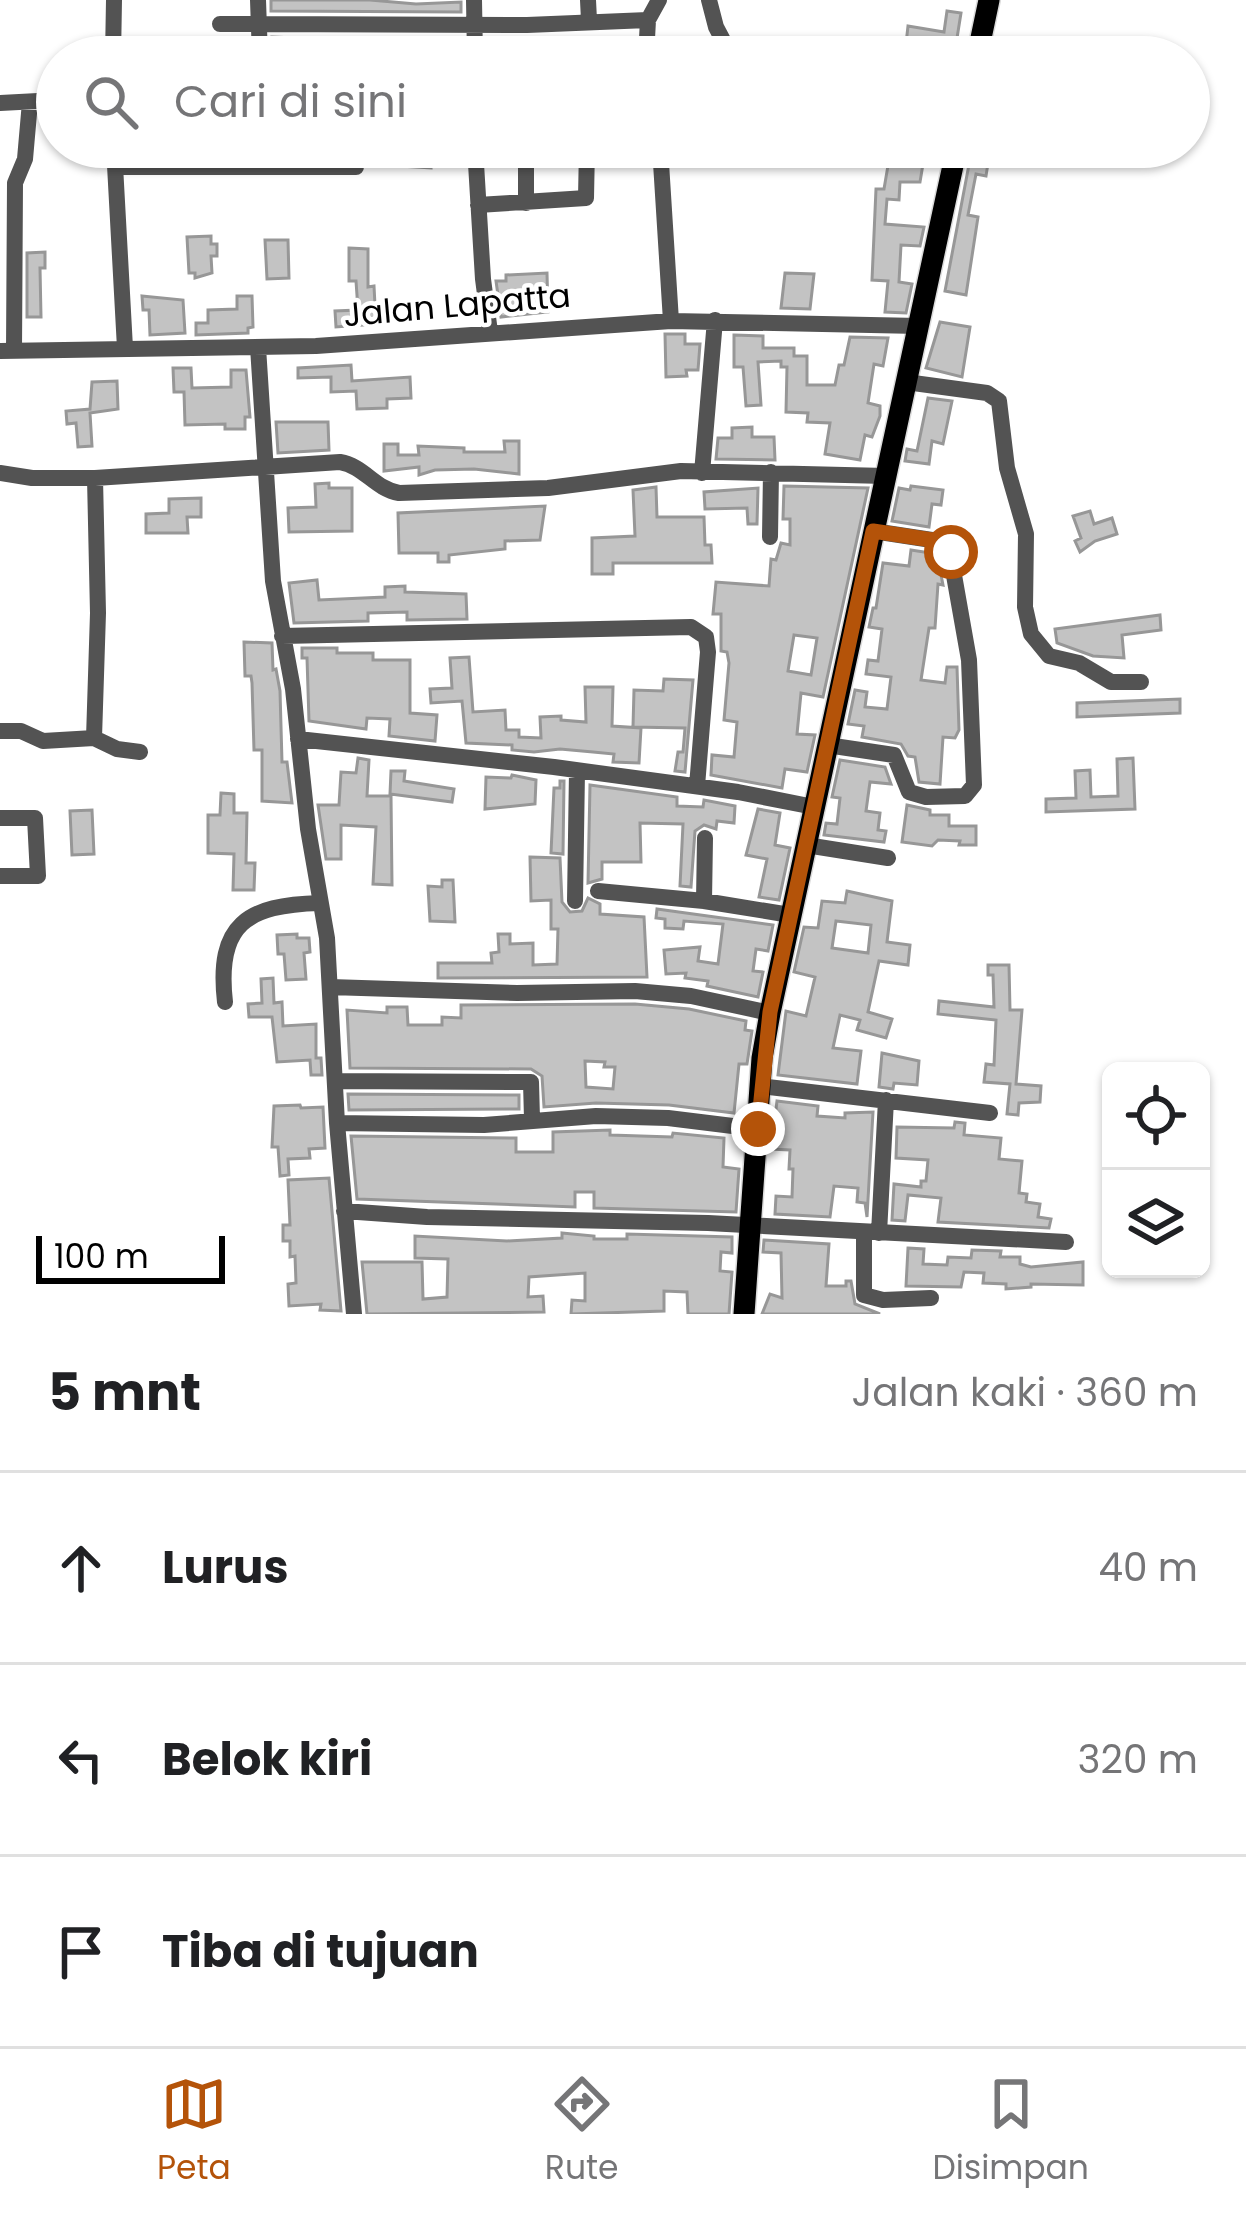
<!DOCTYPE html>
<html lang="id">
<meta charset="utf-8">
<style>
body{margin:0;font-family:Poppins,sans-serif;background:#f6f6f6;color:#202124}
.controls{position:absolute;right:36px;bottom:36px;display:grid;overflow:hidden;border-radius:18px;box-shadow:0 3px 9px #0004}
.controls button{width:108px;height:108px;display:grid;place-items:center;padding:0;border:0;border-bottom:3px solid #e0e0e0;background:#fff;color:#202124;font:60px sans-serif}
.scale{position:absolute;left:36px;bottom:30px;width:189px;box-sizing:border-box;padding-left:12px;border:6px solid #000;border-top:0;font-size:33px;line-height:42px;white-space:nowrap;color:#000;-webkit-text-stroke:9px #fff;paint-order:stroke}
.stop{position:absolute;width:36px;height:36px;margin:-27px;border:9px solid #b45309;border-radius:50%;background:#fff}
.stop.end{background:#b45309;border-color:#fff;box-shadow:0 3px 12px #0008}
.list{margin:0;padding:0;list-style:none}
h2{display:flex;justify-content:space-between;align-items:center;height:156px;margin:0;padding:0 48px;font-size:51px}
h2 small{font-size:39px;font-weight:400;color:#757577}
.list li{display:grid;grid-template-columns:78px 1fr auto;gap:36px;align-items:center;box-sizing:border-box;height:192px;padding:0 48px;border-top:3px solid #e0e0e0}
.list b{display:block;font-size:45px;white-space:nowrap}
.list em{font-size:39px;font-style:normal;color:#757577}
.icon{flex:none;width:66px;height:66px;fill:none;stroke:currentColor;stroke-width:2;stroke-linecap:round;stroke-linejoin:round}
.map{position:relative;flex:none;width:1246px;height:1314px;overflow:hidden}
.search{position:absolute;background:#fff;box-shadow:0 3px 9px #0004;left:36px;right:36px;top:36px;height:132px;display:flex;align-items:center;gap:30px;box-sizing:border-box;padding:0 42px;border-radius:66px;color:#757577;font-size:45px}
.sheet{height:732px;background:#fff}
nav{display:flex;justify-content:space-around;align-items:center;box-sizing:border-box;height:168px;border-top:3px solid #e0e0e0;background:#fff;font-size:33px;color:#757577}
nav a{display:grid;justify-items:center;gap:6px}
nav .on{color:#b45309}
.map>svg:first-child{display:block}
.building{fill:#c3c3c3;stroke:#979797;stroke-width:3;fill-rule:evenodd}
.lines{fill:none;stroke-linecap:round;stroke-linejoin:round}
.major-casing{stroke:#dbdbdb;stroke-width:24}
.minor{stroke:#535353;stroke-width:16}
.major{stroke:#000;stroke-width:21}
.route{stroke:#b45309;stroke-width:15}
.labels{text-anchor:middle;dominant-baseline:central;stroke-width:9;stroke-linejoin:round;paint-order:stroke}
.street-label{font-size:33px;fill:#000;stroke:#fff}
</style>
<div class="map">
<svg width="1246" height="1314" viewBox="0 0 1246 1314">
<rect width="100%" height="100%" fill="#fff"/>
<path class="building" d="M271 0H370L416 4 461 2V12L271 11Z
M947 11 961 13 954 57H898L900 43 906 44 908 26 944 32Z
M272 37 462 45V57H314V51L295 50V57H279V52H273Z
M384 147H430L431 168 384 165Z
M890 154 923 164 920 182H900L899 200 887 199 885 224 924 227 920 246 901 245 899 282 912 284 906 313 885 312 888 281 872 280 876 189H884Z
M971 154 989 157 986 176 976 174 968 215 978 217 966 295 945 291Z
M211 236V244H217V256H211L212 273 195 278V273H189L187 237Z
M265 240H288L289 278 267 279Z
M349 248 368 249V287L374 286 376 324 336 327 335 311 358 310 356 281H349Z
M45 252V268H40L41 317H27V253Z
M547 273 548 312 501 317 496 281H506V275Z
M785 273 814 274 810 309 781 308Z
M142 296 183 300 185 333 150 335 149 310H143Z
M237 296H252L253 327 248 328V333L196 335V323H208V310L237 309Z
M940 322 970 327 962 377 926 368Z
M665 334H685V344H700L698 370H686L687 376 666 377Z
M734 335 763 336V348H794V356H807V385H835L839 365H844L850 337 888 338 883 366 874 364 868 403 880 406V416L872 437 865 435 860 460 825 454 830 423 807 422 808 413 786 412 787 367H781V361L758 362 761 405 746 406 743 367H734Z
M351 365 352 381 410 377 411 398 387 399V408L357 409 356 391 331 392V377L298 378V368Z
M173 368H191L192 388 231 387V370H246L250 417H245V429H225V424L185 425 184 392H174Z
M117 381 118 409 90 413 92 446 78 447 76 423 67 424 66 411 90 409 92 382Z
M928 398 952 401 943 444 932 441 929 464 905 461 907 449 917 451Z
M276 422H328L329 450 278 453Z
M752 427V437H774L775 460 716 459 718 438H732V428Z
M504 441H519V474L474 469 435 470 419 475V467L384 471V444H398V455H419L418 446 464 448V452H505Z
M329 483V488H352V531L289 532 288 508 316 507 315 484Z
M784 486 868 488 823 697 801 693 797 734 815 735 807 772 785 769 782 788 711 775 712 755 734 757 737 722 724 720 729 663 727 652 721 651V614H713L716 582 769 586 771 559 776 560 781 543 790 545V519H783ZM794 635 817 638 811 675 788 671Z
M911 486 943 490 941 505 932 504 929 527 892 521 899 488 910 490Z
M656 487 657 517H704L705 545H711L712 563H613V574H592V538L635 536 633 490Z
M758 488 757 524H748L747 508 705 509 704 492Z
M201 498V517H187L188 533H146V514L169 513V499Z
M545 506 540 540 505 541V549L449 555V562H438V553H399L398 513Z
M1090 511 1094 524 1112 518 1117 534 1095 541 1080 552 1075 541 1081 538 1073 516Z
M911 550 937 554 943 585 938 584 935 628H929L921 680 945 683 947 667H957L959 730 955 738 943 737 940 784 919 782 915 757 908 756 901 744 862 737 864 726 848 724 855 690 867 692 865 707 887 709 891 677 866 674 868 660 878 661 882 629 869 627 873 608H876L883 563 909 566Z
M317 580 319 600 385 597V587L405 586V592L466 594 467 619 407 620V612L368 613V621L294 623 289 583Z
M1160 615 1161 630 1122 635 1124 658 1093 656 1057 643 1055 629Z
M244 642 272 643 273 670 276 669 280 691 282 762H287L292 803 262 801V750H254L252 683 251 676H245Z
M302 648H337V653H373V660H410V713L437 715 435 741 389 736 390 719 367 718 366 729 309 721 307 658H302Z
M469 657 473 712 505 710 506 730H519V737L541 738 540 717 561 716V720L586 722 585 687H613L612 726 641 728 639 763 613 762 614 754 593 752 560 749 534 752 512 750V745L466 743 462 701 431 703 430 689 452 688 450 658Z
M664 679 693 680 685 772 675 771 678 752H683L685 728 633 727 634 690 663 691Z
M1180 699V713L1077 717V703Z
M358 758 369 760 367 796H391L392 885 373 884 376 827 341 825V859H326L318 805H339L341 772 356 773Z
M1133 758 1135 809 1046 812V799L1076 798 1075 771 1090 770 1091 797 1118 796 1117 759Z
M840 760 885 767 891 784 870 782 866 811 880 813 878 830 886 831 884 842 824 835 826 823 837 824 840 798 832 797Z
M391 771H405L404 781 454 789 452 802 390 794Z
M512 775 536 780 535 804 485 809 486 777 511 778Z
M560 781H564L563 854 551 853 554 788H560Z
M590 785 677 797V806L703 807 704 800 735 806 734 823 717 821 716 829 704 825 695 831 691 887 680 886 683 824 640 823 641 862H602V879L588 883Z
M221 793 234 794V813H247L246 863H255L254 890H233L234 854 208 853V815H220Z
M907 805 930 810V815H949V826H976V845H959L960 841 938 840 932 846 902 842Z
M758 809 780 813 775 845 790 848 779 900 759 897 767 859 746 855Z
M92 810 94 854 72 855 70 811Z
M530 857 560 858 562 902 570 912 582 911 588 898 600 904V914L644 917 647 977 438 978V963H492L491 953 499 952 498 934H510V944L533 943V965L557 964 558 929H551V900L531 901Z
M442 880H453L455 922 430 921 428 886 442 887Z
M847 891 892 901 887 942 910 945 908 965 879 961 868 1012 892 1019 886 1038 857 1030 860 1020 840 1015 833 1048 861 1051 857 1084 778 1075 786 1011 806 1016 815 977 794 972 804 927 818 928 822 901 845 903ZM836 921 871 925 868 953 832 948Z
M657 909 773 925 768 951 756 949 753 971 763 972 758 997 707 986 708 981 685 978 686 973 666 974 664 950 700 947 698 961 718 964 723 924 684 921 683 929 665 928V919L656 918Z
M297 934V938H309L310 952 304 953 306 979 286 980 284 954H278L277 935Z
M988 965H1009L1010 1010H1022L1016 1084 1041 1086 1040 1102 1019 1103 1018 1115 1007 1114 1010 1084 984 1082 986 1064 994 1065 996 1020 938 1014 939 1001 994 1007 993 975H988Z
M273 978 274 1003 282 1002 283 1026 316 1024V1058H321L322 1075H311L310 1060 277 1062 272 1017H249L248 1004 262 1003 261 979Z
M635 1004 689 1009 746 1021 745 1030 752 1031 747 1064H739L734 1113 669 1105 596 1103 544 1107 542 1076 531 1069 350 1068 347 1010 387 1013V1007H407L408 1025H442V1017L461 1018V1005ZM585 1061 605 1062 604 1067H615L613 1089 586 1087Z
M882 1053 919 1061 917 1085 894 1083 893 1089 879 1087Z
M348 1094 519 1095V1109L349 1110Z
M777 1101 818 1106 817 1116 845 1118V1113L873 1112 867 1217 865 1203 857 1202 858 1188 834 1186 830 1217 775 1214 776 1196 792 1197 793 1169H789L790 1150 771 1149Z
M300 1105 301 1108 323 1107 325 1148 309 1149 310 1158 288 1159 289 1175 280 1176 278 1147H272L274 1106Z
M955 1122 965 1123 964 1135 1001 1138 999 1159 1022 1161 1019 1193 1027 1194 1026 1202 1040 1204 1038 1217 1051 1219 1049 1228 938 1222 941 1198 908 1195 905 1221 892 1220 894 1184 921 1187V1181H926L928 1160 896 1158 897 1127 954 1128Z
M610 1130V1135L672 1137 673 1133 724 1138 723 1167 739 1169 736 1212 594 1208V1192H575V1207L357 1199 351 1136 516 1138V1152H553V1132Z
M329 1178 341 1311 320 1310 321 1304 289 1306 288 1284 296 1283 295 1256 290 1257V1241H283V1225H290L288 1180Z
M562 1233 594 1236V1239H627V1234L732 1237V1253L721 1252 720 1271 732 1272 729 1314H688L687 1292 664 1291V1311L571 1314 572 1300 585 1301V1273L529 1277 528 1297 543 1296 544 1312 367 1314 362 1262H422L423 1299 447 1297 448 1259 415 1258V1236L507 1241 562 1238Z
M764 1240 829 1244 826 1286H846V1281H851L855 1304 880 1314H762L770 1294 782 1298 781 1253 763 1252Z
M908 1248 924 1249 923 1264 947 1265 948 1257 971 1258 972 1250 1001 1251 1000 1257H1020V1264L1031 1267 1083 1262V1285L1031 1284V1287L1006 1289V1284L983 1283 984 1273 964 1272 961 1287 906 1286Z"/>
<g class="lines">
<g class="major-casing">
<path id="major" d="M977 57 989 0
M744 1314 762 1058 770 1013 957 147"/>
</g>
<path class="minor" d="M258 0 260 57
M474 0 475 57
M588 0 589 20
M709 0 716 27 726 46C752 57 783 41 806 57
M220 24 527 25 648 20
M113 57 114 0
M646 57 648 20 659 0
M0 103 57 100
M114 147 125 348
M475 147 483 279 490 332
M526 147V203
M660 147 671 321
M115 167H356
M478 205 586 198 587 147
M258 347 273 581 293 689 308 829 327 938 337 1123 354 1314
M0 351 316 346 671 321 919 326
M14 351 15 183 25 159 30 102
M906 382 987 393 999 401 1007 468 1026 534 1025 607 1031 634 1049 656 1079 663 1111 682H1141
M0 473 32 478H95L340 462C364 466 375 489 399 493L548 488 681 471 886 476
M702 473 715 320
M770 537 771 472
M282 636 691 627 706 637 708 652 697 786
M0 731H21L43 741 94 738 98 613 95 478
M94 738 117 749 140 752
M298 739 554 767 738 792 814 807
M827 745 894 755 909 792 926 797 965 796 974 785 969 660 949 547 945 542 873 531
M0 818H35L38 876H0
M806 845 888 858
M598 891 704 901 790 915
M575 901 577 771
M704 901 705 838
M330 987 517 993 635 991 691 996 770 1013
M225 1002C216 924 247 905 320 903
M336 1081 531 1082 532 1119
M760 1086 990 1113
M337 1123 484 1125 596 1116 668 1118 757 1129
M344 1211 427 1217 708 1223 1066 1242
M864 1232V1295L883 1300 931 1298
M879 1233 886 1100"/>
<use href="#major" class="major"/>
</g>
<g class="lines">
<path class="route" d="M758 1129 770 1012 873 531 945 542 951 552"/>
</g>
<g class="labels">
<g class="street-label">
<text transform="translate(457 305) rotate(-5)">Jalan Lapatta</text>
</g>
</g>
</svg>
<div class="controls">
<button><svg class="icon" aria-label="locate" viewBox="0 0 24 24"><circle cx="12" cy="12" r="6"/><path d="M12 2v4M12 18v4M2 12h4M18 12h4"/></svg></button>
<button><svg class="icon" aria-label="layers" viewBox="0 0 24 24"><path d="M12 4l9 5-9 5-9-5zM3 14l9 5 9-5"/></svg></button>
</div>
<div class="scale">100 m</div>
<div class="stop" style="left:951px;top:552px"></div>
<div class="stop end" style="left:758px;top:1129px"></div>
<div class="search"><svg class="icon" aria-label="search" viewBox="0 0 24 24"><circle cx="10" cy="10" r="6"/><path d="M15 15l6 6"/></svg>Cari di sini</div>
</div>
<section class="sheet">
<h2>5 mnt<small>Jalan kaki · 360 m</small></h2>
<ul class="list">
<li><svg class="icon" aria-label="ahead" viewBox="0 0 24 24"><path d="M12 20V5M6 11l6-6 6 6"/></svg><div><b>Lurus</b></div><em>40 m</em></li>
<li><svg class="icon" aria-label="left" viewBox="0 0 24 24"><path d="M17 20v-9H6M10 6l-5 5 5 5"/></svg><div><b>Belok kiri</b></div><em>320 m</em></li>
<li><svg class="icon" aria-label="arrive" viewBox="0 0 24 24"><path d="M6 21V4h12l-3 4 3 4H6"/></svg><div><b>Tiba di tujuan</b></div></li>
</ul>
</section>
<nav>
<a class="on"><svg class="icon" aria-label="map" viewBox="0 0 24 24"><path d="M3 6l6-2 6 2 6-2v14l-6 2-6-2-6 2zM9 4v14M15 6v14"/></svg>Peta</a>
<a><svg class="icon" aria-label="directions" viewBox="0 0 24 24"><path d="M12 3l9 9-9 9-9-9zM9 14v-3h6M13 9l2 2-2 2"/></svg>Rute</a>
<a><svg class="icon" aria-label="saved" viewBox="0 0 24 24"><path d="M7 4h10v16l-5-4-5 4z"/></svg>Disimpan</a>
</nav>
